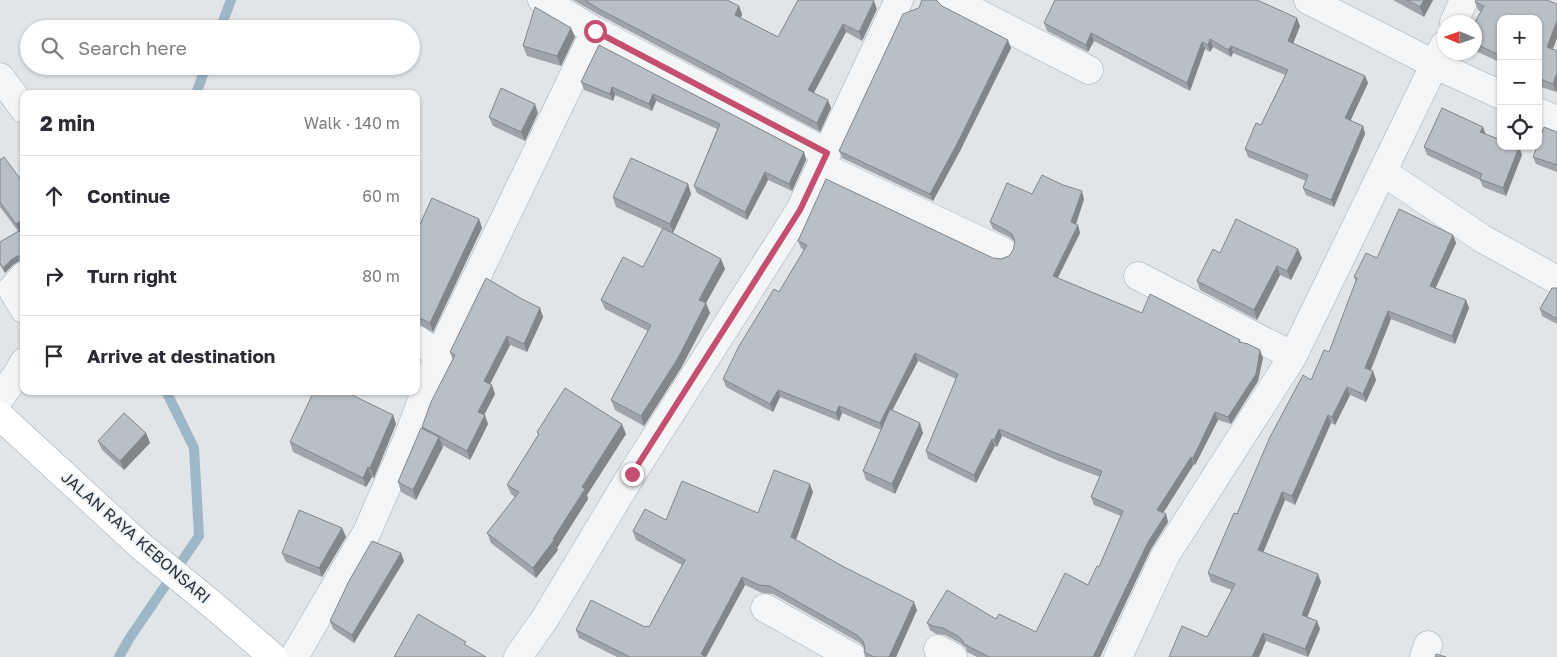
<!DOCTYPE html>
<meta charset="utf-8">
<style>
body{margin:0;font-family:"Golos Text",sans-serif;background:#f7f7f7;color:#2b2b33}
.controls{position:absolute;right:15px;top:15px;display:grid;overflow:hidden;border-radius:10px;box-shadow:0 1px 4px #0004}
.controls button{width:45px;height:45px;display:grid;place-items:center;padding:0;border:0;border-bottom:1px solid #e1e1e2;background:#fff;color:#2b2b33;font:25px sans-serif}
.compass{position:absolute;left:1437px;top:15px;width:45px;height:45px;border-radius:50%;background:#fff;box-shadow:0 1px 4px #0004;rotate:272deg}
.stop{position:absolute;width:15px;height:15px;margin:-11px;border:4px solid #c54f70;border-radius:50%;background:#fff}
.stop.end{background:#c54f70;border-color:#fff;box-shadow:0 1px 5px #0008}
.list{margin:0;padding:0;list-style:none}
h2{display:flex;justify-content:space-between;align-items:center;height:65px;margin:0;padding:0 20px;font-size:21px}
h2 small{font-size:16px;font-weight:400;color:#7c7c81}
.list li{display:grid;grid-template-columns:32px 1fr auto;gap:15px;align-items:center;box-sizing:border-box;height:80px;padding:0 20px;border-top:1px solid #e1e1e2}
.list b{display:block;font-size:19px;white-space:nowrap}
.list em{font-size:16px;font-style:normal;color:#7c7c81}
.icon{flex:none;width:28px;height:28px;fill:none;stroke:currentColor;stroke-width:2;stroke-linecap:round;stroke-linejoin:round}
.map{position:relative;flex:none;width:1557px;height:657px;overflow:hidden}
.search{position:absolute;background:#fff;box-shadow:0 1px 4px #0004;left:20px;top:20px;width:400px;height:55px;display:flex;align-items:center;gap:12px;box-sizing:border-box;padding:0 18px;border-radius:28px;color:#7c7c81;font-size:19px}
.panel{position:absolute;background:#fff;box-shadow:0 1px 4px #0004;left:20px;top:90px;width:400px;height:305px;border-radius:10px}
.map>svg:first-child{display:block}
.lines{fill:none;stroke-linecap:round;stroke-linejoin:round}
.stream{stroke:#9eb7c6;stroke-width:10}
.minor-casing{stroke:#a6acb2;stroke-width:29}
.primary-casing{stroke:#a1abb3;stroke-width:29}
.minor{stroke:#f3f5f7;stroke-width:28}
.primary{stroke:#fff;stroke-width:28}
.wall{fill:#9ea4a9}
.shaded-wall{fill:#81868a}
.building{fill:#b8bfc5;stroke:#81868a}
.route{stroke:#c54f70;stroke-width:6}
.labels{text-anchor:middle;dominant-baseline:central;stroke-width:4;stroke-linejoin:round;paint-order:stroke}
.street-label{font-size:16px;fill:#2a343f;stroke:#f0f3f6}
</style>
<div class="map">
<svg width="1557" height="657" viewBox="0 0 1557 657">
<rect width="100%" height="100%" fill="#e1e5e8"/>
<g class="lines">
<path class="stream" d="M220 29 231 0
M196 94 206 66
M119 657 129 639 199 536 194 448 166 391"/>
<g class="minor-casing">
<path id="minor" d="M542 0 595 31 827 153
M952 0 1089 70
M1308 0 1436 65 1501 95
M1454 22 1464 0
M0 77 24 109
M1538 112 1557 120
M821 166 1002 251
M1383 172 1483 239 1557 280
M24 276 12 289 24 309
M1138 276 1293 356
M416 339 439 355
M0 398 18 373 24 362
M765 608 852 657
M938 649 953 657
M294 657 367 532 407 440 439 355 595 31
M518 657 546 617 632 474 800 210 899 0
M1118 657 1165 556 1293 356 1444 45
M1424 657 1428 645"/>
</g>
<g class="primary-casing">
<path id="primary" d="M0 416 142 547 220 611 273 657"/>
</g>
<use href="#minor" class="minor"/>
<use href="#primary" class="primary"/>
</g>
<path class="wall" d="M573 0H727L739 6 742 14 741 18 778 37 877 9 862 41 846 32 814 93 831 108 820 132 603 17Z
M936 0 942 6 1011 48 960 151 933 201 842 158 839 151Z
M1393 0H1433L1424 17Z
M1475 2 1557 4V38L1553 49 1557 51V90L1556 92 1538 86V19H1501V63L1474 50V24L1481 12 1478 10Z
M1044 23 1300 26 1293 43 1365 76 1368 83 1350 121 1363 126 1365 134 1334 207 1306 195 1303 188 1306 181 1248 157 1245 149 1261 125 1285 75 1233 53 1231 57 1213 47 1210 52 1205 49 1190 91 1094 41 1088 52 1047 31Z
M571 28 575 37 561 66 527 56 523 46Z
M599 45 804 152 806 160 792 191 768 180 747 220 697 193 694 186 717 129 656 101 652 111 615 95 613 101 584 90 581 82Z
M538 113 525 141 493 126 489 117Z
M1483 127 1485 134 1519 147 1522 155 1506 196 1483 187 1480 180 1427 155 1424 147Z
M1557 132V172L1536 164 1533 157Z
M0 160 24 184V231L21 233 24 235V261H19L13 265 5 273 0 265V242L18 231 0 207Z
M688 184 691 194 673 233 721 259 725 269 706 303 710 313 681 368 644 426 615 410 611 400 648 331 605 309 601 300 643 267 663 229 616 207 613 197Z
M1032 194 1084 199 1076 224 1078 225 1080 233 1058 278 1142 313 1240 340 1241 343 1263 358 1258 381 1231 424 1218 420 1195 465 1194 464 1163 513 1166 514 1168 522 1151 549 1100 657H977L967 652 966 648 960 643 945 635 936 634 930 630 927 623 996 619 1036 632 1088 585 1099 567 1121 516 1094 505 1091 497 1100 477 1056 460 1002 436 997 447 995 446 976 483 928 459 926 451 956 379 918 361 892 410 923 433 895 494 866 480 863 471 881 430 842 413 839 421 780 397 773 412 726 387 723 379 779 292 804 250 801 248 798 241 1001 259 1009 256 1013 250 1015 242 1009 237 993 229 990 222Z
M479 219 482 228 433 332 418 324H416V233Z
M1453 235 1456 243 1435 288 1466 300 1469 308 1455 344 1391 319 1371 370 1373 371 1376 380 1366 402 1350 395 1335 425 1331 423 1295 505 1285 500 1263 552 1321 582 1307 617 1317 621 1320 629 1308 657 1266 641 1207 637 1232 590 1211 582 1208 573 1237 514 1311 380 1329 352 1356 282 1354 277 1377 258Z
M1220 253 1302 258 1291 280 1280 275 1257 320 1200 290 1197 281Z
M1557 288V324L1542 316 1540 309 1555 289Z
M522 299 540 308 543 317 527 352 510 345 490 384 495 394 484 415 488 424 470 460 442 445 443 447 416 500 401 492 398 482 422 429V427L453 360 450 352Z
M393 415 396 424 374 478 372 477 366 487 293 452 290 442Z
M537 432 626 434 587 495 588 499 557 548 558 550 536 578 491 543 487 533 515 497 511 494 507 485 538 435Z
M146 433 150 443 124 470 102 450 98 441Z
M813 492 796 540 917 610 896 657H865L864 652V648L860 643 773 594 762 593 745 585 706 657H617L579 638 576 630 649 627 682 565 636 540 633 531 666 520 758 513Z
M342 528 346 537 322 577 286 562 282 553Z
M401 553 404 561 354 643 333 629 330 621Z"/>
<path class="shaded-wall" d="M1424 0H1433L1424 17 1420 7Z
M874 1 877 9 862 41 859 32Z
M739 6 742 14 738 24 735 15Z
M1297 18 1300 26 1291 49 1288 41Z
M1557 21V38L1550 56 1547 47Z
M843 24 846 32 811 98 808 90Z
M571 28 575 37 561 66 557 56Z
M1091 33 1094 41 1088 52 1086 45Z
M1210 39 1213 47 1210 52 1208 45Z
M1008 40 1011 48 960 151 933 201 930 194Z
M1202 42 1205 49 1190 91 1187 83Z
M1231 46 1233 53 1231 57 1228 50Z
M1557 73V90L1556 92 1553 84Z
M1365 76 1368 83 1348 126 1345 118Z
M612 87 615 95 613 101 610 94Z
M653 94 656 101 652 111 649 104Z
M828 100 831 108 820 132 817 123Z
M535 104 538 113 525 141 521 132Z
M1363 126 1365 134 1334 207 1331 200Z
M1483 127 1486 135 1480 132Z
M1519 147 1522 155 1506 196 1503 188Z
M804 152 806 160 792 191 789 184Z
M765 172 768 180 747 220 745 212Z
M688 184 691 194 673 233 670 224Z
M1082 191 1084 199 1074 230 1071 222Z
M24 219V231L20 234 16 224Z
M479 219 482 228 433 332 430 323Z
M1078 225 1080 233 1055 283 1053 276Z
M1453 235 1456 243 1433 294 1430 286Z
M1298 249 1302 258 1291 280 1287 271Z
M17 256 19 261 13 265 5 273 3 268 11 260Z
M721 259 725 269 706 303 710 313 681 368 644 426 641 416 699 300Z
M1277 266 1280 275 1257 320 1254 310Z
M1466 300 1469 308 1455 344 1452 336Z
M540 308 543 317 527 352 524 344Z
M1388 311 1391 319 1368 376 1365 368Z
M507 336 510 345 487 390 484 381Z
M1260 350 1263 358 1258 381 1231 424 1228 417Z
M915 353 918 361 882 430 880 423Z
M1373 371 1376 380 1366 402 1363 394Z
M492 385 495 394 481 421 478 412Z
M1347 387 1350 395 1335 425 1332 417Z
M778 390 780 397 773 412 770 404Z
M41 391H47L42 395Z
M839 406 842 413 839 421 836 413Z
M1215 412 1218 420 1195 465 1193 458Z
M393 415 396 424 374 478 370 468Z
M485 415 488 424 470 460 467 451Z
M1328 415 1331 423 1295 505 1292 496Z
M920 423 923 433 895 494 892 484Z
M622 424 626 434 587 495 588 499 557 548 558 550 536 578 533 568 553 539 582 487Z
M999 429 1002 436 997 447 994 440Z
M146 433 150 443 124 470 120 461Z
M439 437 443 447 416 500 413 490Z
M992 439 995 446 976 483 974 475Z
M1191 457 1194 464 1160 518 1157 510Z
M368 467 372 477 366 487 363 478Z
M810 484 813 492 794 545 791 537Z
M1282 492 1285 500 1261 558 1258 550Z
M1166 514 1168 522 1151 549 1100 657H1093L1148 542Z
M342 528 346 537 322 577 319 568Z
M401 553 404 561 354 643 352 635Z
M1318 574 1321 582 1305 623 1302 615Z
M742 577 745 585 706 657 701 654Z
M914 602 917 610 896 657H889Z
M1317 621 1320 629 1308 657 1305 649Z
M1263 633 1266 641 1259 657H1252Z"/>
<path class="building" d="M585 0H727L739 6 735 15 778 37 798 0H873L874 1 859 32 843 24 808 90 828 100 817 123 599 9Z
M922 0H936L942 6 1008 40 957 144 930 194 839 151 903 14 919 8Z
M1055 0H1257L1297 18 1288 41 1365 76 1345 118 1363 126 1331 200 1303 188 1308 175 1245 149 1256 123 1261 125 1288 70 1231 46 1228 50 1210 39 1208 45 1202 42 1187 83 1091 33 1086 45 1044 23Z
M1407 0H1424L1420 7Z
M1476 0H1547L1557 4V21L1547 47 1557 51V73L1553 84 1538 78V19H1501V56L1474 43V24L1484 6 1475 2Z
M535 7 571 28 557 56 523 46Z
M599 45 804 152 789 184 765 172 745 212 694 186 720 124 653 94 649 104 612 87 610 94 581 82Z
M501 88 535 104 521 132 489 117Z
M1442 108 1483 127 1480 132 1501 140V146H1516L1519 147 1503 188 1480 179 1482 174 1424 147Z
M1544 127 1557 132V165L1533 157 1537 146H1538V144Z
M4 157 24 184V219L16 224 0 202V160Z
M631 158 688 184 670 224 613 197Z
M1042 175 1063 185 1082 191 1071 222 1078 225 1053 276 1142 313 1150 294 1240 340 1239 342 1248 344 1260 350 1256 374 1228 417 1215 412 1193 458 1191 457 1157 510 1166 514 1148 542 1093 657H989L964 644 963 641 958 636 943 628 933 626 927 623 947 590 996 619 999 614 1036 632 1065 573 1088 585 1097 566 1099 567 1123 511 1091 497 1102 471 1053 452 999 429 994 440 992 439 974 475 926 451 958 374 915 353 880 423 839 406 836 413 778 390 770 404 723 379 739 346 774 289 779 292 807 245 798 241 826 179 993 258 1001 259 1009 256 1013 250 1015 242 1012 234 1006 230 990 222 1007 183 1032 194Z
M432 198 479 219 430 323 416 316V233Z
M1399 209 1453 235 1430 286 1466 300 1452 336 1388 311 1365 368 1373 371 1363 394 1347 387 1332 417 1328 415 1292 496 1282 492 1258 550 1318 574 1302 615 1317 621 1305 649 1263 633 1252 657H1169L1182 626 1207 637 1235 584 1208 573 1234 513 1237 514 1270 437 1303 375 1311 380 1324 350 1329 352 1357 278 1354 277 1366 253 1377 258Z
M1236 219 1298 249 1287 271 1277 266 1254 310 1197 281 1213 249 1220 253Z
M663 228 721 259 699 300 706 303 678 358 641 416 611 400 651 325 601 300 623 257 643 267Z
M19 231 24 235V256H17L11 260 3 268 0 263V242Z
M486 278 522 299 540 308 524 344 507 336 484 381 492 385 478 412 485 415 467 451 422 427 431 402 455 355 450 352Z
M1552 288H1557V319L1540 309Z
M565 388 622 424 582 487 585 489 553 539 554 540 533 568 487 533 519 492 507 485 539 434 537 432Z
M314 391H344L393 415 370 468 368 467 363 478 290 442Z
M890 409 920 423 892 484 863 471Z
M124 413 146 433 120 461 98 441Z
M421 428 439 437 413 490 398 482Z
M774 470 810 484 791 537 844 567 914 602 889 657H874L864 652 865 648 863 641 857 635 770 586 759 585 742 577 701 654 706 657H630L576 630 591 600 645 627 646 626 649 627 685 560 633 531 645 509 666 520 682 481 758 513Z
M299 510 342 528 319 568 282 553Z
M372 541 401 553 352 635 330 621 349 581Z
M418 614 466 642 464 644 486 657H394Z
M1436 654 1446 657H1435Z"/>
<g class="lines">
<path class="route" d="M595 31 827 153 800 210 632 474"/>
</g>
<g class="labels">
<g class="street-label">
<text transform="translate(136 537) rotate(41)">JALAN RAYA KEBONSARI</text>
</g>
</g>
</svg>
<div class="controls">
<button>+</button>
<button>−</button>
<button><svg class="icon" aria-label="locate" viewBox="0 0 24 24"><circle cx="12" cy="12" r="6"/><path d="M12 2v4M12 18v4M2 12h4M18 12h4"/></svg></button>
</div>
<svg class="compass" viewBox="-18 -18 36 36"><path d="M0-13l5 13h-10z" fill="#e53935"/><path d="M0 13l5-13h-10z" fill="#7c7c81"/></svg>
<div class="stop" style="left:595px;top:31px"></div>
<div class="stop end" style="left:632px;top:474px"></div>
<div class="search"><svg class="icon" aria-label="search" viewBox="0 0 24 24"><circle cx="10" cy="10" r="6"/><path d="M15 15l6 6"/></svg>Search here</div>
<section class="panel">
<h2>2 min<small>Walk · 140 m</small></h2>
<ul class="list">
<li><svg class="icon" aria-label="ahead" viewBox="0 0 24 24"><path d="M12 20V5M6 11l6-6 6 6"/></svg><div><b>Continue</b></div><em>60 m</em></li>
<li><svg class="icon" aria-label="right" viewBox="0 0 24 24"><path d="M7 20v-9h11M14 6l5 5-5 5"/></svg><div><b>Turn right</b></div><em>80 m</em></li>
<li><svg class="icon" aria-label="arrive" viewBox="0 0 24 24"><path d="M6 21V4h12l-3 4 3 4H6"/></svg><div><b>Arrive at destination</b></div></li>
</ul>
</section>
</div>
